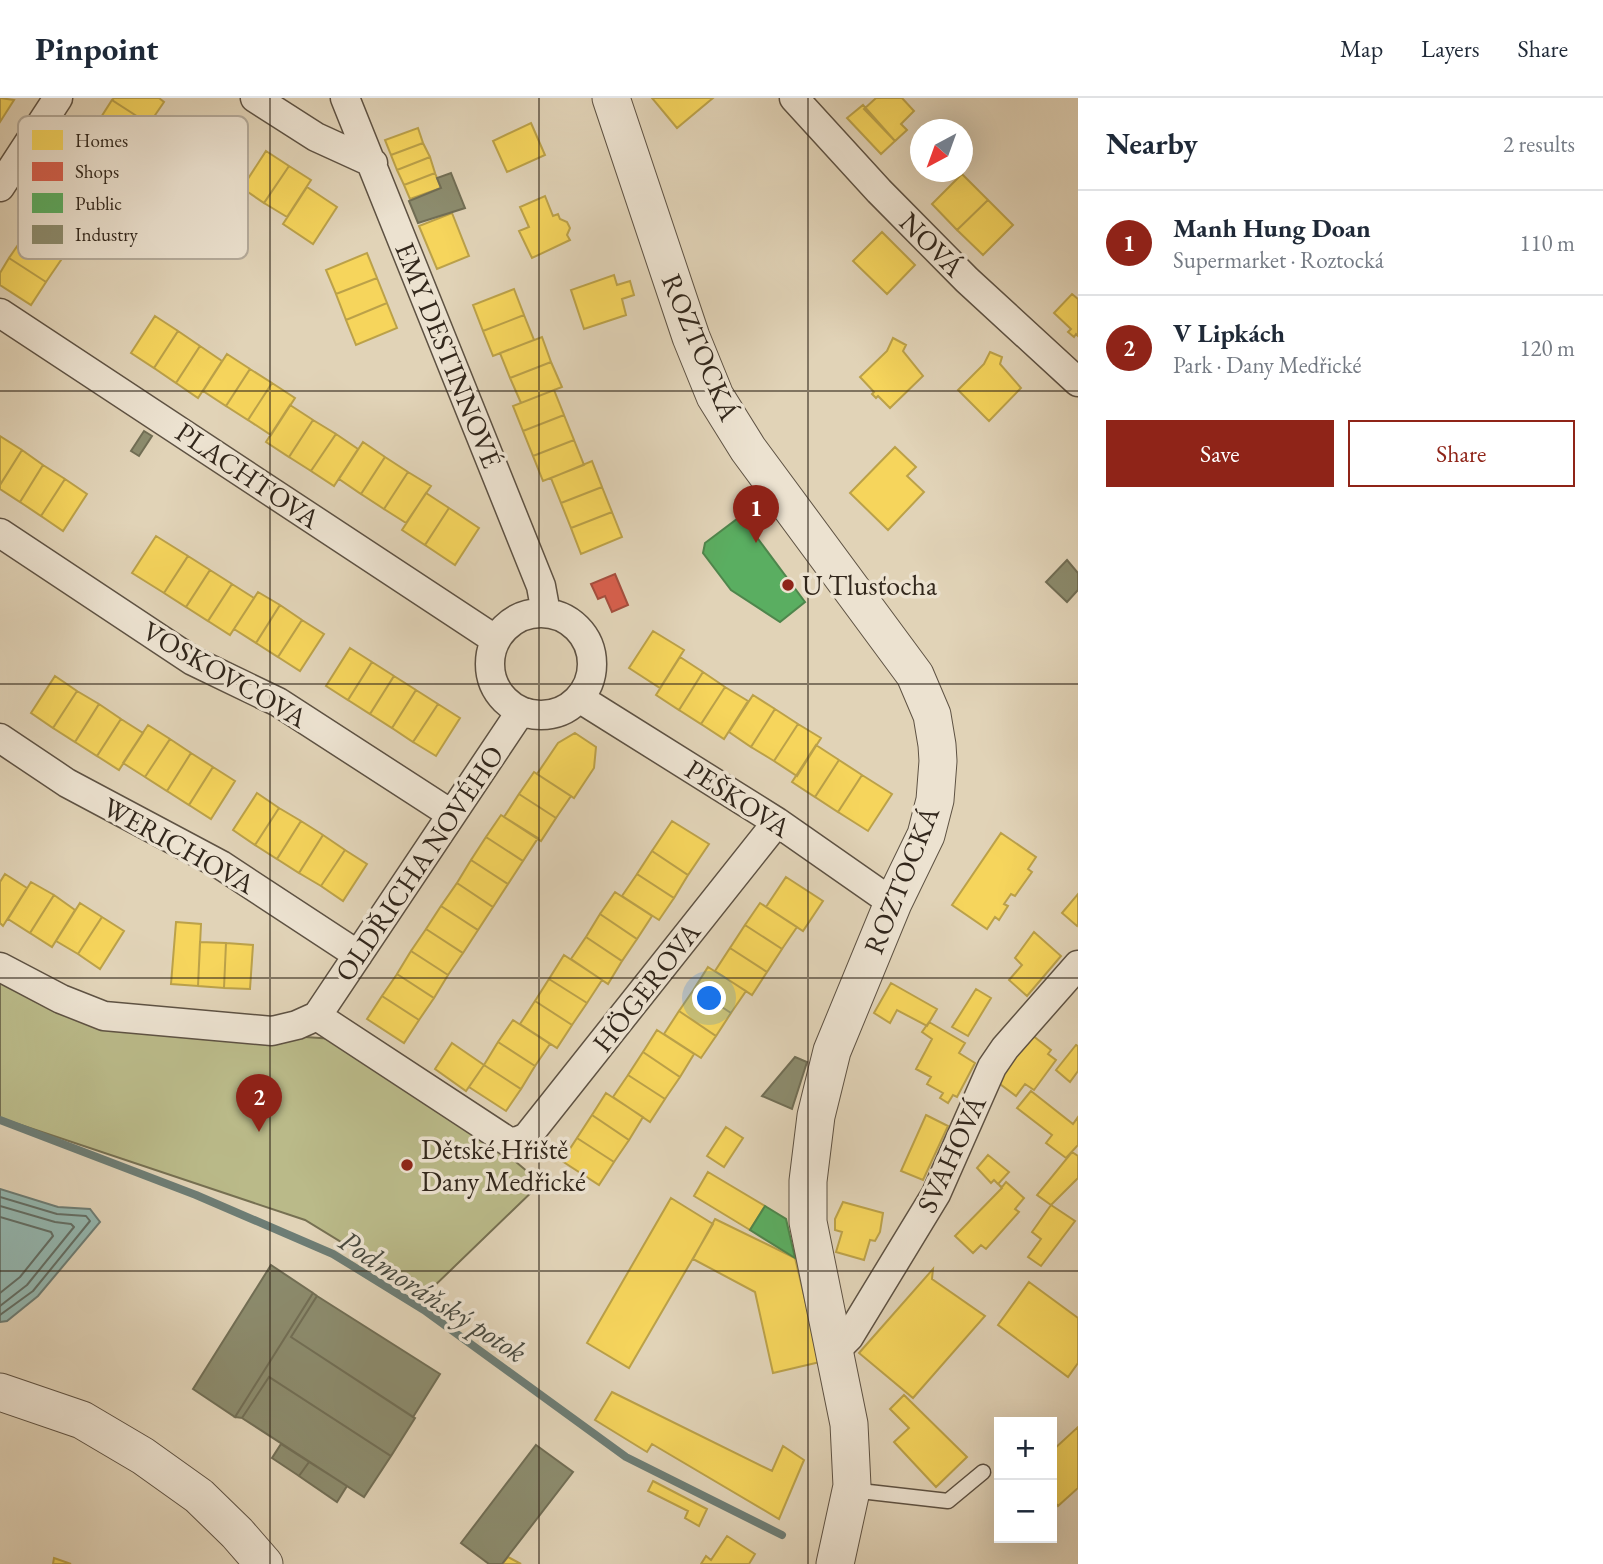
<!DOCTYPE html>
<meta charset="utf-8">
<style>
body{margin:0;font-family:"EB Garamond",serif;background:#f6f6f7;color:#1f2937}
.controls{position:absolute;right:21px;bottom:21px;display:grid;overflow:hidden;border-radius:0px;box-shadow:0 7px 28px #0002}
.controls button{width:63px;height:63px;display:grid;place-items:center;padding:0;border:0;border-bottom:2px solid #e0e1e3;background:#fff;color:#1f2937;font:35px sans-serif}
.compass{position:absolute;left:910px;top:21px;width:63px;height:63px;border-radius:50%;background:#fff;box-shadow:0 7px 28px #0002;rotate:221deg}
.you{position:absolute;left:710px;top:901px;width:24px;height:24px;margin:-18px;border:5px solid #fff;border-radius:50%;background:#1a73e8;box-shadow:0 0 0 10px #1a73e833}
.badge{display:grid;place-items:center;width:46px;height:46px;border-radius:50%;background:#8f2418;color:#fff;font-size:23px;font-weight:700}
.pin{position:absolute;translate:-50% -58px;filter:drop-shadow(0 2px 4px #0008)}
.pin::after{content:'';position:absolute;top:37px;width:24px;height:21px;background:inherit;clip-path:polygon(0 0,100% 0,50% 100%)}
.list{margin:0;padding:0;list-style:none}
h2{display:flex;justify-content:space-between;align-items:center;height:91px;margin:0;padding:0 28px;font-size:30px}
h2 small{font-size:23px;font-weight:400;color:#747a83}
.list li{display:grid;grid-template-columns:46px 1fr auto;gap:21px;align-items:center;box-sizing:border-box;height:105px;padding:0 28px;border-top:2px solid #e0e1e3}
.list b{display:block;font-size:26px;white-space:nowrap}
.list p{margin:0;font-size:23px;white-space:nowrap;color:#747a83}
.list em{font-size:23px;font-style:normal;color:#747a83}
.actions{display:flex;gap:14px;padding:21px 28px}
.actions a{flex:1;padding:16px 0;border:2px solid #8f2418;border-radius:0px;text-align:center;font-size:24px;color:#8f2418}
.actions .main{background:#8f2418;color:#fff}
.map{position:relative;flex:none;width:1078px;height:1466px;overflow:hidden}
header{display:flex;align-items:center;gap:42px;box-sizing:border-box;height:98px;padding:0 35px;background:#fff;border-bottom:2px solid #e0e1e3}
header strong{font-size:33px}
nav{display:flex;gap:38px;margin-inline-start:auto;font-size:24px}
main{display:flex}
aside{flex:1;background:#fff}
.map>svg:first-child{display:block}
.green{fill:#baba89;stroke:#767052;stroke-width:2}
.water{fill:#94b7b0;stroke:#6d7d75;stroke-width:2}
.homes{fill:#f6d55c;stroke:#bba149;stroke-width:2}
.shops{fill:#d6604d;stroke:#a54f3e;stroke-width:2}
.public{fill:#5aae61;stroke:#4e864c;stroke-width:2}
.industry{fill:#8c8c6e;stroke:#716e55;stroke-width:2}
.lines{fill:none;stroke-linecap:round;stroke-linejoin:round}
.shore{stroke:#636f66;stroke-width:2}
.stream{stroke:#6d7d75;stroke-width:8}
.service-casing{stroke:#5e5243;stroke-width:17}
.minor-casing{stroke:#5e5243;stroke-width:31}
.tertiary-casing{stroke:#5e5243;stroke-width:39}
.service{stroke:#ece2d0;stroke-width:14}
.minor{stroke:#ece2d0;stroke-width:28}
.tertiary{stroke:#ece2d0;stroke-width:37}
.grid{fill:none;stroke:#32271c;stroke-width:2;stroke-opacity:0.55}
.poi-dot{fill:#8f2418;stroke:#ece2d0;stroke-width:2.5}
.labels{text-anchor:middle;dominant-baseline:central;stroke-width:7;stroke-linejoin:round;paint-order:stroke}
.street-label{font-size:28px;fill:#32271c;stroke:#ece2d0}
.poi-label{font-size:28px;fill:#32271c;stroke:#ece2d0;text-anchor:start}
.water-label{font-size:30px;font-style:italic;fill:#4a4b41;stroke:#ece2d0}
.key{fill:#ece2d0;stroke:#b4aa9a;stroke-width:2}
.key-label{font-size:19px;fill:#32271c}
</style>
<header>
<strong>Pinpoint</strong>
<nav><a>Map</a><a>Layers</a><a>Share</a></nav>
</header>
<main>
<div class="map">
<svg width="1078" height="1466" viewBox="0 0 1078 1466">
<rect width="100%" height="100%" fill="#e1d3b7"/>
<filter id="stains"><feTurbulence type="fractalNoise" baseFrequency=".00286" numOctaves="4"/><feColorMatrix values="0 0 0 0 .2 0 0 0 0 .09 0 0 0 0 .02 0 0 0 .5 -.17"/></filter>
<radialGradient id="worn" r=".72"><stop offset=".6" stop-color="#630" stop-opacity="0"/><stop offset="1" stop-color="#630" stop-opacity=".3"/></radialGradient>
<path class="green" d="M0 879 105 925 334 941 497 1048 541 1085 426 1196 305 1122 0 1020Z"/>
<path class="water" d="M0 1091 58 1109 90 1111 100 1124 38 1198 7 1223 0 1224Z"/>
<path class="homes" d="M0 0 14 2 0 24Z
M114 0H159L164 4 149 26 112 2Z
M652 0H713L677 30Z
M876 0H902L914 13 901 26 907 32 895 43 864 11Z
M112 2 149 26 135 49 98 24Z
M863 7 895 43 881 56 847 20Z
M531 25 545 57 507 74 493 43Z
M418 30 423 45 391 57 385 42Z
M423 45 430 59 397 72 391 57Z
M266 53 289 68 264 105 242 90Z
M430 59 435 75 404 87 397 72Z
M289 68 311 82 287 119 264 105Z
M435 75 441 90 410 101 404 87Z
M962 76 988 102 957 132 932 106Z
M307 89 337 109 313 146 283 126Z
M545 98 553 118 558 116 560 121 567 124 570 130 567 137 570 142 532 160 519 133 529 129 520 109Z
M988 102 1013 127 983 157 957 132Z
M39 115 76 139 61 162 24 138Z
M452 115 469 158 437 171 419 128Z
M882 134 915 167 887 196 853 163Z
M24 138 61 162 46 184 9 160Z
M367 155 377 180 336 196 326 172Z
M9 160 46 184 31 207 0 187V175Z
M614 177 617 187 630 183 634 197 622 201 626 217 584 231 571 192Z
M377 180 387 205 346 222 336 196Z
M514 191 524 217 483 233 473 207Z
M1072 196 1078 201V238L1076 236 1074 239 1068 234 1071 231 1054 215Z
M387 205 397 230 356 247 346 222Z
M524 217 534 242 493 258 483 233Z
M155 218 178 233 154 270 131 255Z
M178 233 200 248 176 285 154 270Z
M542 239 551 264 510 280 500 255Z
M893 240 906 247 903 253 923 278 890 310 878 298 876 300 872 296 874 294 860 279 887 253Z
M200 248 222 263 198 300 176 285Z
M990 254 1002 259 1000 266 1021 290 989 323 958 292 984 266Z
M227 256 250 271 226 308 203 293Z
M551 264 562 289 521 305 510 280Z
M250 271 272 285 248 322 226 308Z
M272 285 295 300 271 337 248 322Z
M554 292 564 317 523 333 513 308Z
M290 307 313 322 289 359 266 344Z
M564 317 574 342 533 358 523 333Z
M313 322 336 336 311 373 289 359Z
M336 336 358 351 334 388 311 373Z
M0 338 22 352 0 387Z
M574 342 584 367 543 383 533 358Z
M363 344 385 359 361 396 339 381Z
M895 349 916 369 907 378 924 394 888 432 850 395Z
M22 352 43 367 20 404 0 391V387Z
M385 359 408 374 384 411 361 396Z
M592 363 602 389 561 405 551 380Z
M43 367 65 381 41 418 20 404Z
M408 374 431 388 406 425 384 411Z
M65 381 87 396 63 433 41 418Z
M602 389 612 414 571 430 561 405Z
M426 395 449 410 425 447 402 432Z
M449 410 479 430 455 467 425 447Z
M612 414 622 439 581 456 571 430Z
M156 438 188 458 164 495 132 475Z
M188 458 210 472 186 509 164 495Z
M210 472 232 486 208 523 186 509Z
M232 486 254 500 230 537 208 523Z
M258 494 280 507 256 545 234 531Z
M280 507 302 522 278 559 256 545Z
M302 522 324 536 300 573 278 559Z
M653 533 684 552 660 590 629 570Z
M350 550 372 564 348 602 326 588Z
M680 559 703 574 679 612 656 597Z
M372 564 394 578 370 616 348 602Z
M703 574 725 589 701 626 679 612Z
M55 578 77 593 53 630 31 615Z
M394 578 416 592 392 630 370 616Z
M725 589 748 603 724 641 701 626Z
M416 592 438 606 413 644 392 630Z
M77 593 99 606 75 644 53 630Z
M753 597 775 611 751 649 729 634Z
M99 606 121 621 97 658 75 644Z
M438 606 460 620 436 658 413 644Z
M775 611 798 626 774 663 751 649Z
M121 621 143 635 119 672 97 658Z
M798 626 821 640 797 678 774 663Z
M148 627 170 641 145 679 123 665Z
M575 635 596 649 594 670 574 700 537 676 558 645Z
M170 641 191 655 167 693 145 679Z
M816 647 839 662 815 699 792 684Z
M191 655 213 669 189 707 167 693Z
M839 662 862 677 838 714 815 699Z
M213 669 235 683 211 721 189 707Z
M534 674 571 698 556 720 519 696Z
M862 677 892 696 868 733 838 714Z
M257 695 279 710 255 747 233 732Z
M519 696 556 720 541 743 504 719Z
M279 710 301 723 277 761 255 747Z
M501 717 538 740 523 763 486 739Z
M301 723 323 737 299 775 277 761Z
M672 723 709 746 688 777 652 753Z
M1001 735 1036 759 1028 771 1032 774 1015 798 1011 796 1004 806 1008 808 999 822 995 819 987 831 952 807Z
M323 737 345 752 321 788 299 775Z
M486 739 523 763 508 786 471 762Z
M345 752 367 766 343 803 321 788Z
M652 753 688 777 674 800 637 776Z
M471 762 508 786 493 809 457 785Z
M5 776 27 790 3 828 0 825V784Z
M637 776 674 800 659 822 622 798Z
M786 779 823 803 803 833 766 809Z
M31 784 54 797 30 835 8 821Z
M457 785 493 809 478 832 441 808Z
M615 794 652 818 637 841 600 816Z
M1078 796V826L1077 828 1062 815Z
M54 797 75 812 52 849 30 835Z
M80 805 102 819 78 856 56 843Z
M760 805 797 829 782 851 745 827Z
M441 808 478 832 463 855 426 831Z
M600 816 637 841 622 863 586 839Z
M102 819 124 833 100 871 78 856Z
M176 824 201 826 198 888 171 886Z
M745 827 782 851 767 874 730 850Z
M426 831 463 855 448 877 411 853Z
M1034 834 1061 858 1027 898 1009 882 1022 867 1015 860Z
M586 839 622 863 608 886 571 861Z
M200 844 226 845 224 890 198 888Z
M226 845 253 847 250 891 224 890Z
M730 850 767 874 752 897 715 873Z
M411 853 448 877 434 900 397 876Z
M564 857 602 882 587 905 549 881Z
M708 869 746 893 731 915 694 891Z
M397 876 434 900 419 922 382 898Z
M549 881 587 905 572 927 535 903Z
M891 885 937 911 927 928 897 912 890 925 874 915Z
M694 891 731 915 716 938 679 913Z
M976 891 991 900 968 938 952 929Z
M382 898 419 922 404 945 367 921Z
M535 903 572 927 557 950 520 926Z
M679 913 716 938 701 960 664 936Z
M513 922 550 946 535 968 498 944Z
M929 924 965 945 959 955 975 965 957 999 953 997 948 1005 940 1000 943 995 927 986 931 979 916 971 932 941 922 934Z
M657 932 694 956 680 979 643 954Z
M1032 937 1051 952 1048 956 1056 962 1034 992 1025 986 1016 998 996 983Z
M498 944 535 968 521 991 484 967Z
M452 945 484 967 466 993 435 971Z
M1076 947 1078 948V973L1070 984 1056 972Z
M643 954 680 979 665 1001 628 977Z
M484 967 521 991 506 1013 469 989Z
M628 977 665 1001 650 1024 613 999Z
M1031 993 1073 1026 1078 1019V1047L1066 1060 1046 1045 1052 1037 1017 1010Z
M606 995 643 1019 629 1042 592 1017Z
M592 1017 629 1042 614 1064 577 1040Z
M926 1017 948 1028 923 1082 901 1073Z
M726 1029 743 1040 724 1069 707 1058Z
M577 1040 614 1064 599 1087 562 1063Z
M1072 1054 1078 1058V1080L1051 1107 1037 1097Z
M988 1057 1009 1074 998 1086 1002 1089 1006 1084 1024 1100 1015 1111 1019 1114 986 1151 981 1147 973 1155 955 1138 1002 1090 994 1082 991 1085 977 1070Z
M708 1074 765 1108 750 1132 694 1098Z
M671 1100 713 1126 629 1270 587 1245Z
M843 1104 883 1115 880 1134 875 1143 870 1142 864 1162 836 1154 842 1134 835 1132V1121Z
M1051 1107 1075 1123 1041 1168 1028 1159 1041 1141 1032 1134Z
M715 1121 795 1160 820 1264 773 1275 755 1194 693 1161Z
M933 1171 932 1181 985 1218 913 1300 859 1255Z
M1029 1184 1078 1220V1265L1068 1279 998 1227Z
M612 1294 772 1373 783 1348 804 1362 779 1421 652 1346 647 1354 595 1322Z
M904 1297 967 1359 936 1389 894 1344 909 1330 890 1311Z
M1078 1329V1390L1058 1408 1052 1401V1353Z
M653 1383 707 1411 699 1428 685 1420 688 1413 648 1393Z
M727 1438 755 1456 749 1466H701L706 1458 711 1462Z
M508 1459 521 1466H502Z
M54 1460 71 1466H53Z"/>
<path class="shops" d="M615 476 628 507 612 514 605 498 598 501 591 486Z"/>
<path class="public" d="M741 418 805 504 780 524 731 492 703 455 705 445Z
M765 1108 786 1121 795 1160 750 1132Z"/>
<path class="industry" d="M451 75 465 110 418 125 409 103 441 90 437 80Z
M144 333 152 338 139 358 131 353Z
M1067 462 1078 475V492L1067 504 1046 484Z
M795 959 807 964 792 1011 762 998Z
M271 1167 313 1195 235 1319 193 1291Z
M313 1195 317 1198 291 1239 415 1320 391 1358 269 1279 242 1320 235 1319Z
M317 1198 440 1276 413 1319 291 1239Z
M269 1279 391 1358 364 1399 242 1320Z
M281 1346 309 1364 299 1378 272 1360Z
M536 1347 573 1374 502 1466H489L461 1445Z
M309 1364 347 1388 337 1404 299 1378Z"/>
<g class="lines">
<path class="shore" d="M0 1099 57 1116 86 1118 90 1123 33 1193 0 1217
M0 1108 55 1124 71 1126 74 1129 27 1187 0 1208
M0 1119 51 1134 53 1138 20 1179 0 1195"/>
<path class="stream" d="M0 1022 196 1097 333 1156 424 1212 626 1359 782 1437"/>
<g class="service-casing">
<path id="service" d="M853 1389 869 1394 948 1403 983 1374"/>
</g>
<g class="minor-casing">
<path id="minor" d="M255 0 316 39 373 65
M345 0 541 488 546 515
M794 0 879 93 967 182 1078 284
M0 89 58 0
M0 215 496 542
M0 435 193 563 278 604 451 716
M490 566a51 51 0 1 1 102 0a51 51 0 1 1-102 0Z
M579 600 777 724 893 805
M0 640 67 685 221 767 358 857
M0 869 61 901 104 918 272 933 297 927 317 918 509 1044 518 1043 527 1039 777 724
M317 918 521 613
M835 1253 849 1239 936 1096 992 969 1005 950 1078 867"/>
</g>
<g class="tertiary-casing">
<path id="tertiary" d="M611 0 691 239 715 298 748 351 915 577 932 617 937 647 938 663 935 702 926 737 893 805 832 953 816 1018 808 1083V1124L849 1326 852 1388 835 1466
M0 1294 82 1322 143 1358 199 1398 237 1435 264 1466"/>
</g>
<use href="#service" class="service"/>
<use href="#minor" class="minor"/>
<use href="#tertiary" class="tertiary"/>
</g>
<path class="grid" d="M270 0V1466M539 0V1466M808 0V1466M0 293H1078M0 586H1078M0 880H1078M0 1173H1078"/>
<g class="poi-dot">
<circle cx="788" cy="487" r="7"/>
<circle cx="407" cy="1067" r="7"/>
</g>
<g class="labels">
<g class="street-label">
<text transform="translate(932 146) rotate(45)">NOVÁ</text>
<text transform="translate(701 249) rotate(67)">ROZTOCKÁ</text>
<text transform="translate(449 257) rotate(68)">EMY DESTINNOVÉ</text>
<text transform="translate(248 377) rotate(34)">PLACHTOVA</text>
<text transform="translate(225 576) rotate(30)">VOSKOVCOVA</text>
<text transform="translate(738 700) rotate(33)">PEŠKOVA</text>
<text transform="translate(179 747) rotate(29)">WERICHOVA</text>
<text transform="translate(419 765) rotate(-56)">OLDŘICHA NOVÉHO</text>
<text transform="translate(901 782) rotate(-68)">ROZTOCKÁ</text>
<text transform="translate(646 889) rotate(-52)">HÖGEROVA</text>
<text transform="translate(951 1056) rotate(-65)">SVAHOVÁ</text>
</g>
<g class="poi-label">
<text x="802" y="487">U Tlusťocha</text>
<text x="421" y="1051">Dětské Hřiště<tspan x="421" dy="32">Dany Medřické</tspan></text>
</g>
<g class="water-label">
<text transform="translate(433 1198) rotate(33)">Podmoráňský potok</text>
</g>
</g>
<rect x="18" y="18" width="230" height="143" rx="10" class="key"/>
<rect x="32" y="32" width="31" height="20" fill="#f6d55c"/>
<rect x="32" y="64" width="31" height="19" fill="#d6604d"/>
<rect x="32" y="95" width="31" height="20" fill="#5aae61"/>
<rect x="32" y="127" width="31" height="19" fill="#8c8c6e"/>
<g class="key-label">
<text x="75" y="49">Homes</text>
<text x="75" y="80">Shops</text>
<text x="75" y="112">Public</text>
<text x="75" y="143">Industry</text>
</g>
<rect width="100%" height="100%" filter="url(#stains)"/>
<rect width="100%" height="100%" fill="url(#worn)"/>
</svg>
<div class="controls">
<button>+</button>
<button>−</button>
</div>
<svg class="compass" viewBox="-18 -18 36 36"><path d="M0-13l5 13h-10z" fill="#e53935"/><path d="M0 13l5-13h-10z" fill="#747a83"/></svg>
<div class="you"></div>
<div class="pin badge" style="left:756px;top:445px">1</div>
<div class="pin badge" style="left:259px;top:1034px">2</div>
</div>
<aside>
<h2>Nearby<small>2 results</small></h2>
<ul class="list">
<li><span class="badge">1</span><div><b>Manh Hung Doan</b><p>Supermarket · Roztocká</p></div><em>110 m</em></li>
<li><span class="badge">2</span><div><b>V Lipkách</b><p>Park · Dany Medřické</p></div><em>120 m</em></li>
</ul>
<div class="actions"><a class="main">Save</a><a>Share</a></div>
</aside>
</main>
